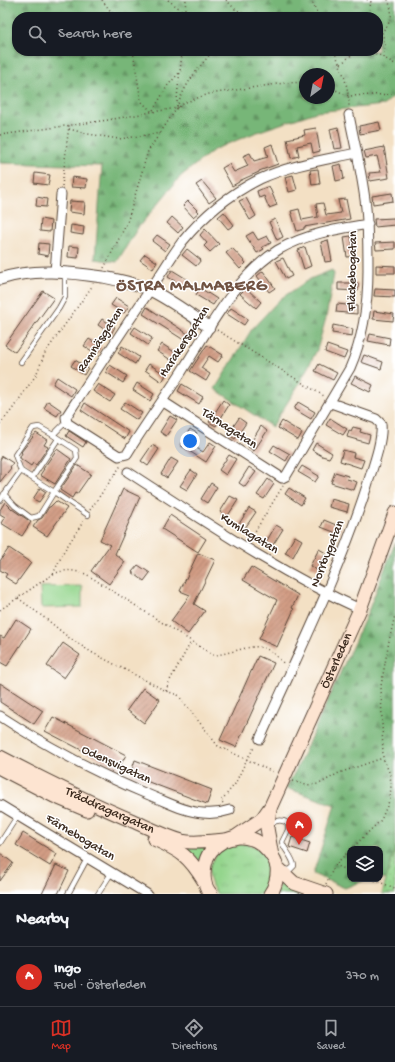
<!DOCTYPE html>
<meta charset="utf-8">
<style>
body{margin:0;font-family:"Gochi Hand",sans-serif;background:#242831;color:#f1f3f6}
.controls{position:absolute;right:12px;bottom:12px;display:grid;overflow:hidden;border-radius:8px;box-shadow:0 1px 3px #0004}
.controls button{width:36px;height:36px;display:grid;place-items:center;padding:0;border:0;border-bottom:1px solid #363941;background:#171b24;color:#f1f3f6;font:20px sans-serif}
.compass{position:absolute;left:299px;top:68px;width:36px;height:36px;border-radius:50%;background:#171b24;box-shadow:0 1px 3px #0004;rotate:32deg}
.you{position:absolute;left:190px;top:441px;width:14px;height:14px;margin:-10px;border:3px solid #fff;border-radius:50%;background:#1a73e8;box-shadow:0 0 0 6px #1a73e833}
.badge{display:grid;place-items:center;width:26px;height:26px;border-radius:50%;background:#d93025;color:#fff;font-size:13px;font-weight:700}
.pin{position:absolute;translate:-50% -33px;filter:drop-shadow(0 1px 2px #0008)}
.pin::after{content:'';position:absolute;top:21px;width:14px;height:12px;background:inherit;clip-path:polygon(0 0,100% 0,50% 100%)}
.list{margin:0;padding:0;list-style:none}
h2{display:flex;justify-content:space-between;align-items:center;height:52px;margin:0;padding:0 16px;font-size:17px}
h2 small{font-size:13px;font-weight:400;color:#9ea1a6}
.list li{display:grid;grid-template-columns:26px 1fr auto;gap:12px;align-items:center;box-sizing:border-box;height:60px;padding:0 16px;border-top:1px solid #363941}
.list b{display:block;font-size:15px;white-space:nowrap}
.list p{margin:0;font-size:13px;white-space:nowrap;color:#9ea1a6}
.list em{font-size:13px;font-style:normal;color:#9ea1a6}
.icon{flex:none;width:22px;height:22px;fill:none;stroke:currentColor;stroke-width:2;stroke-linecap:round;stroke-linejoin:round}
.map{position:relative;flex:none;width:395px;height:894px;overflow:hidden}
.search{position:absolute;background:#171b24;box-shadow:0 1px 3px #0004;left:12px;right:12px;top:12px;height:44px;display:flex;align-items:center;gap:10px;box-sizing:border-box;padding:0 14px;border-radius:16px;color:#9ea1a6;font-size:15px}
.sheet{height:112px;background:#171b24}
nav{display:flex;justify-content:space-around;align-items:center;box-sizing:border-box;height:56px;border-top:1px solid #363941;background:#171b24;font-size:11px;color:#9ea1a6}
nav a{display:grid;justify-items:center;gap:2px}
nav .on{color:#d93025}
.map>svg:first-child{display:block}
.grass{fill:url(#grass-tufts);stroke:#688056}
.forest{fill:url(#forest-firs);stroke:#59704b;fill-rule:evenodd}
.park{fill:url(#park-dots);stroke:#688056}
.pitch{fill:#94d58d;stroke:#688056}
.building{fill:url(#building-hatch)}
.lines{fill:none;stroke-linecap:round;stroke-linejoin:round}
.service-casing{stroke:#574537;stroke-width:6}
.minor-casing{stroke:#574537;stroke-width:11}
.tertiary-casing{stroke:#574537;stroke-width:13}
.secondary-casing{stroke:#574537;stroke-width:15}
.path{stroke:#574537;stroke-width:1.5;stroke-dasharray:1 3;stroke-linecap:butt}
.service{stroke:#fff;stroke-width:4.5}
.minor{stroke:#fff;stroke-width:9}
.tertiary{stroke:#fff;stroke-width:11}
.secondary{stroke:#fde4d1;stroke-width:13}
.labels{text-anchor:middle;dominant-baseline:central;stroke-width:3;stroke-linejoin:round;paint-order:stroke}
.street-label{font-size:13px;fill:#3b2a1e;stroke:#fff}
.district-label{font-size:17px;font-weight:bold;letter-spacing:1px;fill:#705242;stroke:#fff}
</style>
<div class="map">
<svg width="395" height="894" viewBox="0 0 395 894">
<defs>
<pattern id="grass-tufts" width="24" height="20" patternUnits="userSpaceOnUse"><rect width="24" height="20" fill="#94d58d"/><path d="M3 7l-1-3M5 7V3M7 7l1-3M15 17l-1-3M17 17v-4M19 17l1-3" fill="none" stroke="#80b779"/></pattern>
<pattern id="forest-firs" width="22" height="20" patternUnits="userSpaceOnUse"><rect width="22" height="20" fill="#77b678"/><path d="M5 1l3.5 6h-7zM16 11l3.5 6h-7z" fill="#639462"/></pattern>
<pattern id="park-dots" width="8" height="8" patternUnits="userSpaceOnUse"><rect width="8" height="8" fill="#94d58d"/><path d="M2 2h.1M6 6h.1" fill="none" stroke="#80b779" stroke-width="1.8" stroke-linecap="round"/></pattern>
<pattern id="building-hatch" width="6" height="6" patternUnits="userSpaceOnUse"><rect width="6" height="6" fill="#d29c84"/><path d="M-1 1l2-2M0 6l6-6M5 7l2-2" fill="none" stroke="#ac7f6b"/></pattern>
</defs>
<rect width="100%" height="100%" fill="#fff"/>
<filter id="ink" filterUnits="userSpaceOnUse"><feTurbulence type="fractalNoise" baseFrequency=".025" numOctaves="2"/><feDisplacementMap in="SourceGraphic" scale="8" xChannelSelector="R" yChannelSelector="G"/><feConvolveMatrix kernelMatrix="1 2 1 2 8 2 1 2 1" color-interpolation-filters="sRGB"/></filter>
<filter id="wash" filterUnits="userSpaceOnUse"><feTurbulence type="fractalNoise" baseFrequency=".012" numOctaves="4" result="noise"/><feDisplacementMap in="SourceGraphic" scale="16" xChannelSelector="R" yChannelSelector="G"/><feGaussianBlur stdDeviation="0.9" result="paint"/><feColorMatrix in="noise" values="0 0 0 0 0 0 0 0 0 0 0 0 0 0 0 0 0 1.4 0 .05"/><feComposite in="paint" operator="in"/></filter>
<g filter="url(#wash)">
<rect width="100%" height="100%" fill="#f3e0c4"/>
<path class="grass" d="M240 841 259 848 270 864 272 875 269 885 263 894H217L212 886 209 876 210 865 221 848Z
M172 843 207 847 201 862 190 853Z
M282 879 314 894H276Z"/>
<path class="forest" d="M0 0H395V95L384 105 316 112 257 132 215 149 181 176 137 229 117 262 95 259 102 166 0 163ZM17 17H378V51H17ZM305 74H329V98H305Z
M332 270 334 274 326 318 317 350 299 384 272 427 215 389 252 329 280 299 310 279Z
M395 543V848L387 879 365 880 345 888 313 874 335 805 286 788 297 768 367 614ZM350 849H380V879H350Z"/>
<path class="park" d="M395 848V894H382Z"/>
<path class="pitch" d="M82 586V607L41 608 40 587Z"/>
<g id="blocks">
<path class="building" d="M379 122 381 130 360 134 359 126Z
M338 127 342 148 334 149 330 129Z
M316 128 320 151 313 153 311 143 297 146 299 156 291 158 287 139 305 135 304 130Z
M272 144 278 164 259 171V172L239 181V182L232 186 222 168 229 164 234 172 248 166 243 156 250 153 254 161 268 157 265 147Z
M384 147 389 178 370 181 369 173 381 172 377 156 366 158 364 151Z
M341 164 344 179 336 181 333 166Z
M318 169 320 184 312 185 310 170Z
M35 173 50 175 48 185 34 183Z
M293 175 297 190 289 192 285 177Z
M72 177 87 179 86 188 71 187Z
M202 181 216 198 209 203 196 185Z
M269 186 277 205 269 208 264 196 259 198 257 191Z
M392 193 393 201 373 204 372 196Z
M37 197 47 199 46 207 36 206Z
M246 198 256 216 250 220 239 201Z
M346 199 350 219 304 227V229L297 231 291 211 299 209 302 220 318 217 316 204 323 203 326 215 341 213 338 200Z
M70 201 85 202 84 214 69 212Z
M188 201 199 212 193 217 183 206Z
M224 212 234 225 228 229 218 217Z
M172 217 183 227 178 233 167 223Z
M394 218 395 225 375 227 374 219Z
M41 219 51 221 50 232 40 231Z
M275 219 283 237 277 240 269 222Z
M71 225 84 227 83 235 70 233Z
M205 229 219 244 210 252 204 246 207 243 200 235Z
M253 232 258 240 267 236 271 243 262 247 264 249 257 253 246 236Z
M157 235 170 244 165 251 152 241Z
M351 236 355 256 347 257 344 237Z
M328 240 332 261 325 262 321 242Z
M395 242V249L376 250 375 243Z
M39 243 49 244 48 256 38 254Z
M69 246 79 247 78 258 68 257Z
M305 247 311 266 304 269 298 250Z
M232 248 246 263 240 269 226 253Z
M187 249 201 260 196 266 182 255Z
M145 254 157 262 153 269 140 260Z
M283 258 292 276 286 279 276 261Z
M376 265 395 266V273H376Z
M172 270 190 281 186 288 168 277Z
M263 271 275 288 269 292 257 276Z
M338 283H358V291L338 290Z
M200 288 217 299 213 305 196 295Z
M246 288 261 302 256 308 240 294Z
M375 289 395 290V297L374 296Z
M43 291 54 298 15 352 5 345Z
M116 298 129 306 124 313 111 305Z
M337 304 357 306V314L336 312Z
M147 307 191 336 187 342 143 314Z
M231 308 248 319 244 325 227 314Z
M374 311 394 314 393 321 373 319Z
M102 319 115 327 111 334 98 325Z
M333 325 353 329 352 336 332 333Z
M135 327 152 338 148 345 131 333Z
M370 334 390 338 389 345 368 341Z
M89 339 102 347 97 354 84 346Z
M162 344 179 355 174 362 157 351Z
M207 345 223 355 218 362 209 356 201 368 210 374 206 381 190 371Z
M327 345 347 352 344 359 325 352Z
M122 346 139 357 135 364 118 353Z
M364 355 383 362 381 369 361 362Z
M75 360 88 368 84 375 71 366Z
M149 364 166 375 162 382 145 370Z
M319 364 337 373 333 380 315 371Z
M110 365 127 376 123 383 106 372Z
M355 376 373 385 370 392 351 383Z
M57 377 75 389 71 396 53 384Z
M137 383 154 394 150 401 133 390Z
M98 384 115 395 110 402 93 391Z
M182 384 203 397 199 404 178 391Z
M223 400 229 405 216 426 209 422Z
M48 401 61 410 57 416 44 408Z
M125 402 142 413 137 420 120 409Z
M298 402 315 412 311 419 294 409Z
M85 403 129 432 125 439 81 410Z
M170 416 177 420 166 436 160 432Z
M239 418 246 423 235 439 228 434Z
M330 418 347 429 343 435 326 425Z
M282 421 302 433 298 440 278 428Z
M261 426 267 431 254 451 248 447Z
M353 427 361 429 360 432 370 435 368 443 347 437 349 430 351 431Z
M190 429 197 433 190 444 203 452 210 442 216 446 206 462 180 445Z
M69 431 86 442 83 447 66 436Z
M36 433 47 440 44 445 48 447 36 465 33 463 31 466 21 459 20 457 22 453 21 452Z
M316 443 332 453 329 458 322 456 312 450Z
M152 445 159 449 148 466 141 461Z
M274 445 290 454 286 461 270 451Z
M57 449 71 459 55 484 40 475 44 469H43Z
M343 450 354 453 353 457 364 460 361 468 340 461Z
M229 455 236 459 226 475 219 470Z
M2 456 13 463 10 467 11 468 0 482V460Z
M171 458 178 462 167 478 161 474Z
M77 465 91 474 77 494 75 493 72 498 60 490Z
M302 466 319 476 315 482 298 472Z
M249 467 256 472 245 487 239 483Z
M191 470 197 474 187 490 180 486Z
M335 472 348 476 347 479 357 482 354 490 331 483Z
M268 479 274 484 264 499 257 495Z
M211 483 217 487 207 503 201 499Z
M40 488 46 492 39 502 33 499Z
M289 488 305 498 301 505 285 494Z
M123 489 140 497 115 554 125 562 109 584 91 571 110 545 100 540Z
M230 496 238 500 227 517 220 512Z
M331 499 349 504 347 512 329 507Z
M56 501 67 508 47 536 33 527 38 520 42 518 49 507H50Z
M5 502 12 509 31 522 22 536 1 523 5 517 0 514V510Z
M249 508 256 512 245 528 239 524Z
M170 515 206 539 198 552 162 529Z
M324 520 341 527 339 534 321 527Z
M276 525 283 529 273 545 266 542Z
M295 536 302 540 293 557 285 553Z
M9 548 31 563 16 584 5 577 7 574 0 570V561Z
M319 549 326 553 317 570 310 566Z
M198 553 215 560 194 604 205 611 188 634 171 621 190 595 180 591Z
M138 565 150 573 144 581 132 572Z
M251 567 298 595 292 608 294 609 277 647 259 639 277 600 243 580Z
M16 619 31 629 7 666 0 662V636L4 638Z
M63 643 80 655 64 678 47 666Z
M258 656 274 663 236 747 220 740Z
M0 683 43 711 34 724 0 702Z
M143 688 160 700 144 723 127 710Z
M53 717 126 755 118 769 45 731Z
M135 760 212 790 207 804 130 775Z
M23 833 57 854 50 866 16 845Z
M292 837 310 843 307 853 289 847Z
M0 853 13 863 0 881Z
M56 865 69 871 58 894H42Z"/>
</g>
</g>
<g filter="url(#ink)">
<use href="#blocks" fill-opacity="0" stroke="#574537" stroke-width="1"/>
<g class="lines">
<g class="service-casing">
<path id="service" d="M21 362 59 308 65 297V273
M21 471 54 492 77 458 76 450 53 435
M32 478 58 439
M4 494 15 506 31 518 39 516 54 492 88 515
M0 500 21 471 15 455 33 428 39 427 53 435 66 422
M271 824C276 820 283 819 288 824V830L282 842C285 851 293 857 294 866L290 870 284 869
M0 843 18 815
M68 894 88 857
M98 894 112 872"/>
</g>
<g class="minor-casing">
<path id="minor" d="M356 153C324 160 290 165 260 179 230 194 203 216 182 242 171 257 161 274 150 290 121 332 94 374 66 417L67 423 119 456 127 454C144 426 164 399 182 371 209 329 235 277 278 250 305 234 337 229 368 224
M55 272 61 194
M162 401 282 478 286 476 350 368C364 336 368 304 368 270 368 249 368 229 366 208 363 177 355 146 349 115
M128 472C204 521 278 572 360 609
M0 716C49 748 100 775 154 797 169 803 186 812 203 813 212 814 221 813 230 810
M260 739C297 656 339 573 367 486 372 469 383 441 381 424L376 419 331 403
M0 805 147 894"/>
</g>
<g class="tertiary-casing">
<path id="tertiary" d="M0 279C33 268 69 272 103 277 118 280 135 283 150 290 171 300 190 315 209 327"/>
</g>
<g class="secondary-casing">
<g id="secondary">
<path id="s1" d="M0 757C44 780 88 802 133 821 149 828 165 836 182 841 195 844 210 841 224 840"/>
<path d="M0 768 54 796 87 810"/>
<path d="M270 810 267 828 272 856"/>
<path id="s2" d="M234 838 262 819 271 806 360 609 395 513"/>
<path d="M154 839C181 851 189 856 204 881"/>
<path d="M277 867 294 883 326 894"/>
<path d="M211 894C204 887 203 875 205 865 208 845 232 832 252 839 262 842 276 857 277 868 278 876 275 888 270 894"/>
</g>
</g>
<path class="path" d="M102 0 115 17
M168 0 184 12
M226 0 235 9 250 17
M311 0 319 17
M184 17 186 0
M232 17 235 9
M366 17 369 12 371 2 367 0
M133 51 141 101 152 112 177 108C183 86 199 67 213 51
M334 51C342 68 349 87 349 107
M368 51 379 55 395 64
M383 57 385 45 382 32C392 20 394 15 388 0
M341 64 356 51
M329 87 349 96 395 94
M177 106C177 87 181 69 182 51
M69 129 88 134 119 139 161 133
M0 135 108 120 152 112 168 85 181 71
M62 186 69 125
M104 268 127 223 148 151 177 108 186 102 209 94 284 83 305 82
M217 330 309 387 324 396
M0 424 11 411 36 375 45 353 93 285
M90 510 122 464
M249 541 283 486
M53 574 64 551 85 519
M18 598 50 622 68 637 91 652 166 691 178 695 218 746 275 773
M0 610 53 574C66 569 73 570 86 574L213 655C220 655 225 653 231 652 259 644 265 643 285 665
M166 691 169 682 191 642
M293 781 306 785 319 784 339 773 383 758
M223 803 221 801 235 784 247 759 255 746
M351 849 381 820 390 799 391 785 390 774 383 758 381 686 389 641 395 615
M335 865 350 871
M371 879 395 888
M326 884 335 865 350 850"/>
<use href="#service" class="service"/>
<use href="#minor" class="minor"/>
<use href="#tertiary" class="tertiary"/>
<use href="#secondary" class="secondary"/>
</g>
</g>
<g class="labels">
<g class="street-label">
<text transform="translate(353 271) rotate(-89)">Fläckebogatan</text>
<text transform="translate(101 340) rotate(-57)">Ramnäsgatan</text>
<text transform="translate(185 342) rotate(-57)">Harakersgatan</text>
<text transform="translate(229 429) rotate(33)">Tärnagatan</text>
<text transform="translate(249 534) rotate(32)">Kumlagatan</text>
<text transform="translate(328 554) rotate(-68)">Norrbygatan</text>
<text stroke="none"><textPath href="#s2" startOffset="209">Österleden</textPath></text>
<text transform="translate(116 765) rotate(25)">Odensvigatan</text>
<text stroke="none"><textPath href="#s1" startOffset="122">Tråddragargatan</textPath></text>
<text transform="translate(80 838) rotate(31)">Färnebogatan</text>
</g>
<g class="district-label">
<text x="192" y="287">ÖSTRA MALMABERG</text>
</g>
</g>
</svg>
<div class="controls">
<button><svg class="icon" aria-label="layers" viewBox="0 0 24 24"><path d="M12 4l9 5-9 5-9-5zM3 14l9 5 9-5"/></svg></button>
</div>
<svg class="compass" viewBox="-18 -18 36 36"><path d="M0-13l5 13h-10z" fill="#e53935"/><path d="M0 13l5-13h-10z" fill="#9ea1a6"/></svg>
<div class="you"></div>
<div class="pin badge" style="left:299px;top:845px">A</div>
<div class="search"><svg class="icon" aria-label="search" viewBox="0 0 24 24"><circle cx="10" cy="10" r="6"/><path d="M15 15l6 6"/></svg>Search here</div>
</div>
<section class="sheet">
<h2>Nearby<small></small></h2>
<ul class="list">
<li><span class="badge">A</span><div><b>Ingo</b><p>Fuel · Österleden</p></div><em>370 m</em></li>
</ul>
</section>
<nav>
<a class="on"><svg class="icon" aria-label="map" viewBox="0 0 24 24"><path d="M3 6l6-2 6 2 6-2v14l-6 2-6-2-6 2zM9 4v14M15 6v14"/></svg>Map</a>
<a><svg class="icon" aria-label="directions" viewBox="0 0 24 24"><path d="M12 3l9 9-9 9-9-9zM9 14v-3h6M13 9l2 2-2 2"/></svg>Directions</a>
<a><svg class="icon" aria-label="saved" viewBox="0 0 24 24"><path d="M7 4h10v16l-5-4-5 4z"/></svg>Saved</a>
</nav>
